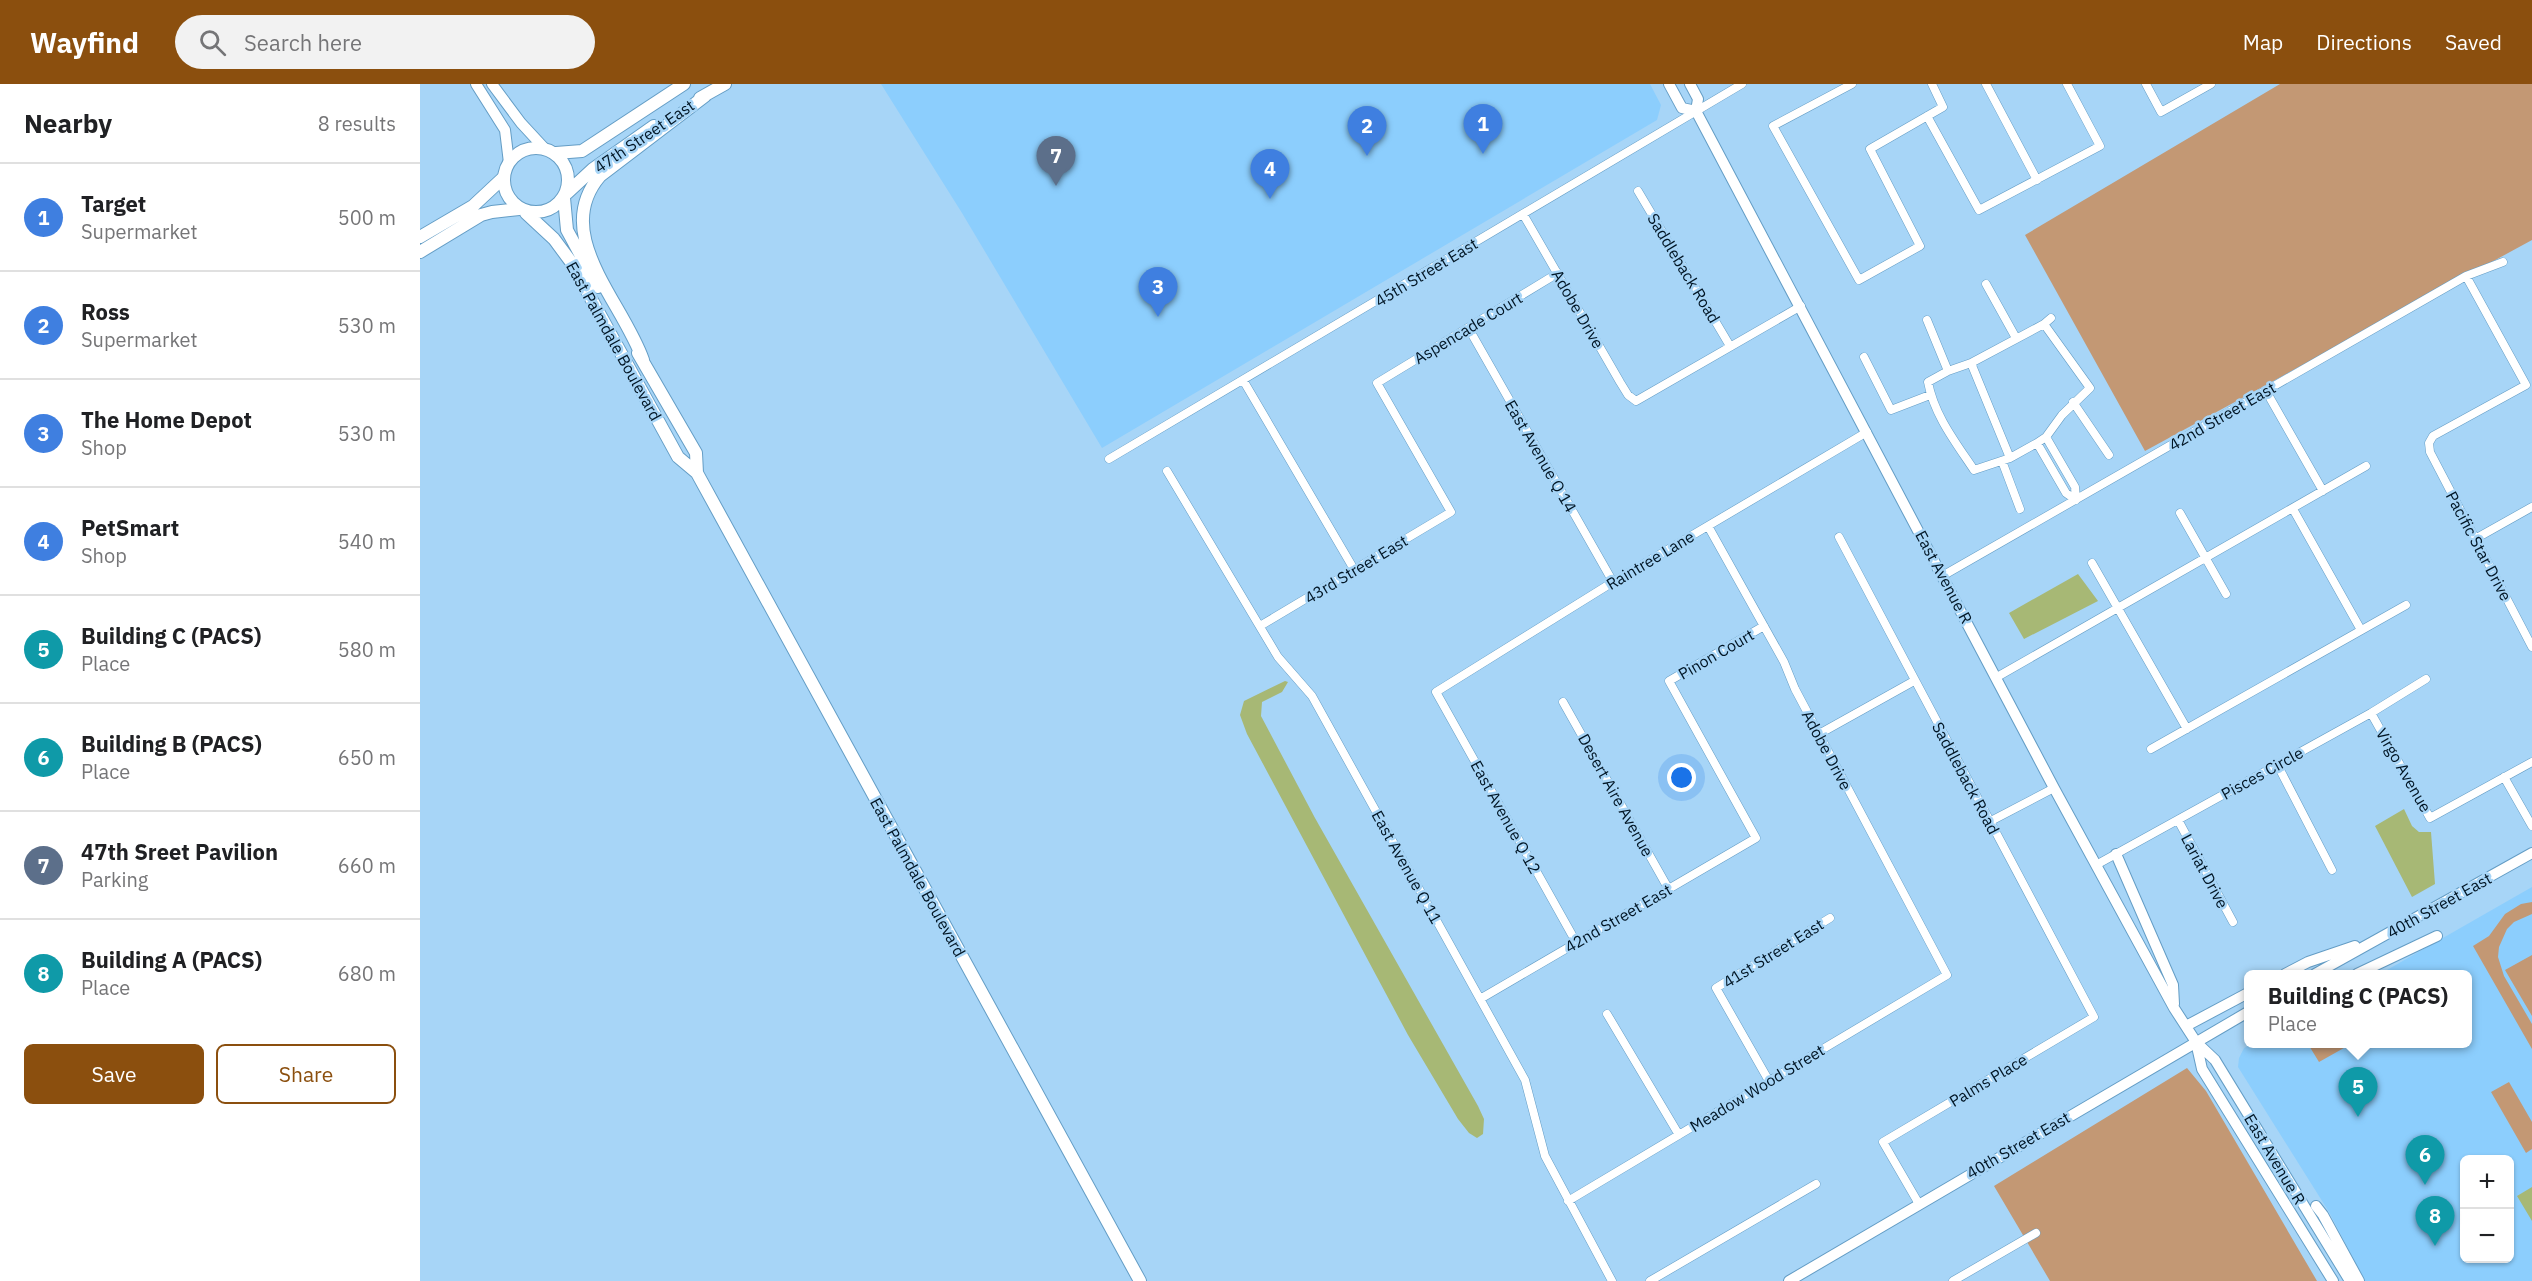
<!DOCTYPE html>
<meta charset="utf-8">
<style>
body{margin:0;font-family:"IBM Plex Sans",sans-serif;background:#f2f2f2;color:#202124}
.controls{position:absolute;right:18px;bottom:18px;display:grid;overflow:hidden;border-radius:9px;box-shadow:0 2px 4px #0004}
.controls button{width:54px;height:54px;display:grid;place-items:center;padding:0;border:0;border-bottom:2px solid #e0e0e0;background:#fff;color:#202124;font:30px sans-serif}
.you{position:absolute;left:1262px;top:694px;width:21px;height:21px;margin:-15px;border:4px solid #fff;border-radius:50%;background:#1a73e8;box-shadow:0 0 0 9px #1a73e833}
.badge{display:grid;place-items:center;width:39px;height:39px;border-radius:50%;background:#8b4f0e;color:#fff;font-size:20px;font-weight:700}
.pin{position:absolute;translate:-50% -50px;filter:drop-shadow(0 2px 3px #0008)}
.pin::after{content:'';position:absolute;top:32px;width:21px;height:18px;background:inherit;clip-path:polygon(0 0,100% 0,50% 100%)}
.popup{position:absolute;left:1824px;top:886px;width:228px;height:78px;box-sizing:border-box;display:grid;place-content:center;border-radius:9px;background:#fff;filter:drop-shadow(0 2px 4px #0005);font-size:20px;white-space:nowrap;color:#757577}
.popup b{font-size:22px;color:#202124}
.popup::after{content:'';position:absolute;left:50%;top:100%;margin-left:-12px;border:12px solid transparent;border-top-color:#fff}
.list{margin:0;padding:0;list-style:none}
h2{display:flex;justify-content:space-between;align-items:center;height:78px;margin:0;padding:0 24px;font-size:26px}
h2 small{font-size:20px;font-weight:400;color:#757577}
.list li{display:grid;grid-template-columns:39px 1fr auto;gap:18px;align-items:center;box-sizing:border-box;height:108px;padding:0 24px;border-top:2px solid #e0e0e0}
.list b{display:block;font-size:22px;white-space:nowrap}
.list p{margin:0;font-size:20px;white-space:nowrap;color:#757577}
.list em{font-size:20px;font-style:normal;color:#757577}
.actions{display:flex;gap:12px;padding:18px 24px}
.actions a{flex:1;padding:14px 0;border:2px solid #8b4f0e;border-radius:9px;text-align:center;font-size:21px;color:#8b4f0e}
.actions .main{background:#8b4f0e;color:#fff}
.icon{flex:none;width:33px;height:33px;fill:none;stroke:currentColor;stroke-width:2;stroke-linecap:round;stroke-linejoin:round}
.map{position:relative;flex:none;width:2112px;height:1197px;overflow:hidden}
header{display:flex;align-items:center;gap:36px;box-sizing:border-box;height:84px;padding:0 30px;background:#8b4f0e;color:#fff}
header strong{font-size:28px}
nav{display:flex;gap:33px;margin-inline-start:auto;font-size:21px}
.search{width:420px;height:54px;background:#f2f2f2;display:flex;align-items:center;gap:15px;box-sizing:border-box;padding:0 21px;border-radius:33px;color:#757577;font-size:22px}
main{display:flex}
aside{flex:1;background:#fff}
.map>svg:first-child{display:block}
.built{fill:#8ccefd;fill-rule:evenodd}
.green{fill:#c39874}
.water{fill:#a7b875}
.lines{fill:none;stroke-linecap:round;stroke-linejoin:round}
.minor-casing{stroke:#649dc5;stroke-width:9}
.secondary-casing{stroke:#649dc5;stroke-width:12}
.primary-casing{stroke:#649dc5;stroke-width:14}
.trunk-casing{stroke:#649dc5;stroke-width:14}
.minor{stroke:#fff;stroke-width:8}
.secondary{stroke:#fff;stroke-width:10}
.primary{stroke:#fff;stroke-width:12}
.trunk{stroke:#fff;stroke-width:12}
.labels{text-anchor:middle;dominant-baseline:central;stroke-width:5;stroke-linejoin:round;paint-order:stroke}
.street-label{font-size:16px;fill:#011524;stroke:#a7d5f7}
</style>
<header>
<strong>Wayfind</strong>
<div class="search"><svg class="icon" aria-label="search" viewBox="0 0 24 24"><circle cx="10" cy="10" r="6"/><path d="M15 15l6 6"/></svg>Search here</div>
<nav><a>Map</a><a>Directions</a><a>Saved</a></nav>
</header>
<main>
<aside>
<h2>Nearby<small>8 results</small></h2>
<ul class="list">
<li><span class="badge" style="background:#3f7fe0">1</span><div><b>Target</b><p>Supermarket</p></div><em>500 m</em></li>
<li><span class="badge" style="background:#3f7fe0">2</span><div><b>Ross</b><p>Supermarket</p></div><em>530 m</em></li>
<li><span class="badge" style="background:#3f7fe0">3</span><div><b>The Home Depot</b><p>Shop</p></div><em>530 m</em></li>
<li><span class="badge" style="background:#3f7fe0">4</span><div><b>PetSmart</b><p>Shop</p></div><em>540 m</em></li>
<li><span class="badge" style="background:#0f9aa8">5</span><div><b>Building C (PACS)</b><p>Place</p></div><em>580 m</em></li>
<li><span class="badge" style="background:#0f9aa8">6</span><div><b>Building B (PACS)</b><p>Place</p></div><em>650 m</em></li>
<li><span class="badge" style="background:#5c6f8a">7</span><div><b>47th Sreet Pavilion</b><p>Parking</p></div><em>660 m</em></li>
<li><span class="badge" style="background:#0f9aa8">8</span><div><b>Building A (PACS)</b><p>Place</p></div><em>680 m</em></li>
</ul>
<div class="actions"><a class="main">Save</a><a>Share</a></div>
</aside>
<div class="map">
<svg width="2112" height="1197" viewBox="0 0 2112 1197">
<rect width="100%" height="100%" fill="#a7d5f7"/>
<path class="built" d="M461 0H1230L1241 21 1237 36 682 364 542 129Z
M2112 803V1197H1945L1909 1128 1818 983 1819 974 1824 964 1832 960H2048V890H1960ZM2044 1076H2090V1174H2044Z"/>
<path class="green" d="M1860 0H2112V156L1725 367 1605 151Z
M2112 818V830L2094 838 2087 845 2079 863 2078 873 2084 892 2112 940V965L2053 862 2069 852 2085 830 2101 820Z
M2112 871V932L2085 886Z
M1888 960H1931L1899 978Z
M1767 984 1786 1007 1897 1197H1630L1574 1102Z
M2089 998 2112 1038V1065L2106 1069 2071 1008Z"/>
<path class="water" d="M1658 490 1678 517 1604 555 1589 529Z
M865 597 868 598 862 608 842 618 841 632 895 734 1058 1022 1064 1035 1063 1050 1057 1054 1049 1049 1038 1035 988 951 827 650 820 631 824 617Z
M1984 725 1992 742 1999 748H2011L2015 800 1992 813 1955 742Z
M2112 1103V1137L2097 1112Z"/>
<g class="lines">
<g class="minor-casing">
<path id="minor" d="M1432 0 1353 42 1439 196 1500 162 1450 65 1523 23 1512 0
M1566 0 1617 96
M1726 0 1741 28 1791 0
M1507 32 1559 126 1680 62 1647 0
M1218 107 1310 262
M1103 130 1200 298 1208 311 1216 317 1381 222
M2046 192 2106 301 2013 352 2009 359 2010 368 2112 563
M1566 200 1596 254
M1507 236 1528 287
M1624 240 1670 304 1642 331 1626 353 1617 359 1590 374 1554 386C1536 359 1514 331 1508 298L1528 287 1551 279 1624 240 1631 234
M1049 245 1193 498
M1444 273 1471 326 1510 311
M1551 279 1590 374
M823 296 935 487
M1846 307 1903 407
M1653 318 1689 371
M1617 359 1646 409 1656 416 1655 403 1626 353
M689 375 1322 0
M1582 377 1600 425
M747 387 858 573 892 612 1105 996 1125 1072 1192 1197
M1873 425 1941 546
M1760 429 1806 510
M1419 453 1674 933 1463 1058 1499 1120
M2055 455 2112 423
M1672 479 1767 645
M1524 491 2046 192 2083 178
M840 542 1031 428 957 299 1138 189
M1577 593 1946 382
M1143 618 1248 804
M1951 629 2010 734 2112 678
M1399 650 1494 597
M1731 665 1986 521
M1857 680 1912 786
M2084 693 2112 742
M1758 736 1813 838
M1569 738 1634 704
M1676 781 1951 629 2006 595
M1156 858 1016 608 1193 498 1447 348
M1060 915 1336 754 1249 597 1344 542
M1187 930 1259 1051
M1349 997 1296 904 1410 834
M1148 1117 1527 891 1375 605 1364 578 1288 442
M1230 1197 1396 1100
M1533 1197 1616 1149"/>
</g>
<g class="secondary-casing">
<path id="secondary" d="M56 0 85 46 89 79
M72 0 101 39 126 66
M1249 0 1262 24 1276 27
M1270 0 1278 15 1276 27 1634 704 1754 924 1776 958 1795 976 1930 1197
M1696 770 1753 901 1754 920
M1865 890 1888 878 1935 862
M1895 890 2112 769
M1937 890 2017 852
M1766 942 1828 909
M1776 958 1782 985 1913 1197
M1896 1122 1903 1131 1939 1197
M1369 1197 1828 928"/>
</g>
<g class="primary-casing">
<path id="primary" d="M0 153 53 122 83 94
M0 168 61 131 72 128 99 125"/>
</g>
<g class="trunk-casing">
<path id="trunk" d="M280 14 305 0
M84 96a32 32 0 1 1 64 0a32 32 0 1 1-64 0Z
M136 69 162 67 264 0
M147 109 173 85 234 42
M144 114 147 146 178 203
M106 129 134 155 151 178 258 373 277 389 720 1197
M218 269 276 369 277 389
M223 276C203 218 130 150 180 92L285 12"/>
</g>
<use href="#minor" class="minor"/>
<use href="#secondary" class="secondary"/>
<use href="#primary" class="primary"/>
<use href="#trunk" class="trunk"/>
</g>
<g class="labels">
<g class="street-label">
<text transform="translate(224 52) rotate(-34)">47th Street East</text>
<text transform="translate(1264 184) rotate(59)">Saddleback Road</text>
<text transform="translate(1006 188) rotate(-31)">45th Street East</text>
<text transform="translate(1158 225) rotate(60)">Adobe Drive</text>
<text transform="translate(1048 244) rotate(-31)">Aspencade Court</text>
<text transform="translate(194 257) rotate(61)">East Palmdale Boulevard</text>
<text transform="translate(1802 332) rotate(-30)">42nd Street East</text>
<text transform="translate(1121 372) rotate(60)">East Avenue Q 14</text>
<text transform="translate(2059 462) rotate(62)">Pacific Star Drive</text>
<text transform="translate(1230 476) rotate(-31)">Raintree Lane</text>
<text transform="translate(936 485) rotate(-31)">43rd Street East</text>
<text transform="translate(1524 493) rotate(62)">East Avenue R</text>
<text transform="translate(1296 570) rotate(-30)">Pinon Court</text>
<text transform="translate(1407 666) rotate(62)">Adobe Drive</text>
<text transform="translate(1984 686) rotate(60)">Virgo Avenue</text>
<text transform="translate(1842 689) rotate(-29)">Pisces Circle</text>
<text transform="translate(1546 694) rotate(62)">Saddleback Road</text>
<text transform="translate(1196 711) rotate(61)">Desert Aire Avenue</text>
<text transform="translate(1086 733) rotate(61)">East Avenue Q 12</text>
<text transform="translate(987 783) rotate(61)">East Avenue Q 11</text>
<text transform="translate(1785 787) rotate(62)">Lariat Drive</text>
<text transform="translate(498 793) rotate(61)">East Palmdale Boulevard</text>
<text transform="translate(2019 821) rotate(-29)">40th Street East</text>
<text transform="translate(1198 834) rotate(-30)">42nd Street East</text>
<text transform="translate(1353 869) rotate(-32)">41st Street East</text>
<text transform="translate(1568 996) rotate(-31)">Palms Place</text>
<text transform="translate(1337 1004) rotate(-31)">Meadow Wood Street</text>
<text transform="translate(1598 1061) rotate(-30)">40th Street East</text>
<text transform="translate(1855 1075) rotate(59)">East Avenue R</text>
</g>
</g>
</svg>
<div class="controls">
<button>+</button>
<button>−</button>
</div>
<div class="you"></div>
<div class="pin badge" style="left:1063px;top:70px;background:#3f7fe0">1</div>
<div class="pin badge" style="left:947px;top:72px;background:#3f7fe0">2</div>
<div class="pin badge" style="left:738px;top:233px;background:#3f7fe0">3</div>
<div class="pin badge" style="left:850px;top:115px;background:#3f7fe0">4</div>
<div class="pin badge" style="left:1938px;top:1033px;background:#0f9aa8">5</div>
<div class="popup"><b>Building C (PACS)</b>Place</div>
<div class="pin badge" style="left:2005px;top:1101px;background:#0f9aa8">6</div>
<div class="pin badge" style="left:636px;top:102px;background:#5c6f8a">7</div>
<div class="pin badge" style="left:2015px;top:1162px;background:#0f9aa8">8</div>
</div>
</main>
